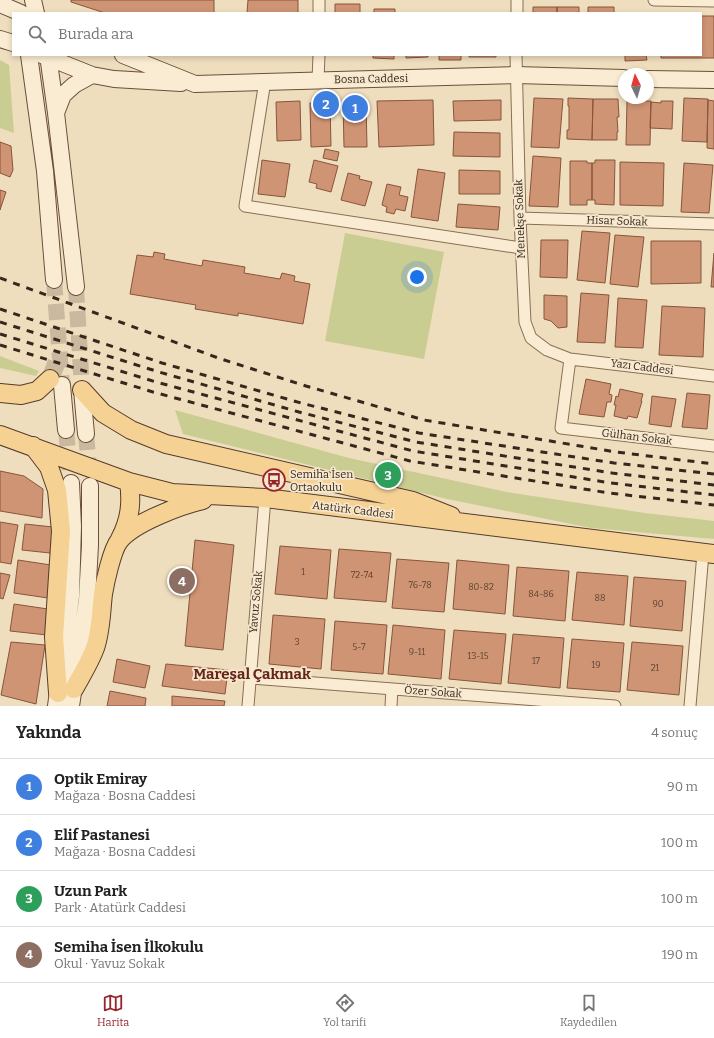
<!DOCTYPE html>
<html lang="tr">
<meta charset="utf-8">
<style>
body{margin:0;font-family:Bitter,serif;background:#f6f6f6;color:#222}
.compass{position:absolute;left:618px;top:68px;width:36px;height:36px;border-radius:50%;background:#fff;box-shadow:0 2px 6px #0003;rotate:355deg}
.you{position:absolute;left:417px;top:277px;width:14px;height:14px;margin:-10px;border:3px solid #fff;border-radius:50%;background:#1a73e8;box-shadow:0 0 0 6px #1a73e833}
.badge{display:grid;place-items:center;width:26px;height:26px;border-radius:50%;background:#99242c;color:#fff;font-size:13px;font-weight:700}
.pin{position:absolute;translate:-50% -50%;border:2px solid #fff;box-shadow:0 1px 4px #0006}
.list{margin:0;padding:0;list-style:none}
h2{display:flex;justify-content:space-between;align-items:center;height:52px;margin:0;padding:0 16px;font-size:17px}
h2 small{font-size:13px;font-weight:400;color:#767676}
.list li{display:grid;grid-template-columns:26px 1fr auto;gap:12px;align-items:center;box-sizing:border-box;height:56px;padding:0 16px;border-top:1px solid #e0e0e0}
.list b{display:block;font-size:15px;white-space:nowrap}
.list p{margin:0;font-size:13px;white-space:nowrap;color:#767676}
.list em{font-size:13px;font-style:normal;color:#767676}
.icon{flex:none;width:22px;height:22px;fill:none;stroke:currentColor;stroke-width:2;stroke-linecap:round;stroke-linejoin:round}
.map{position:relative;flex:none;width:714px;height:706px;overflow:hidden}
.search{position:absolute;background:#fff;box-shadow:0 2px 6px #0003;left:12px;right:12px;top:12px;height:44px;display:flex;align-items:center;gap:10px;box-sizing:border-box;padding:0 14px;border-radius:0px;color:#767676;font-size:15px}
.sheet{height:276px;background:#fff}
nav{display:flex;justify-content:space-around;align-items:center;box-sizing:border-box;height:56px;border-top:1px solid #e0e0e0;background:#fff;font-size:11px;color:#767676}
nav a{display:grid;justify-items:center;gap:2px}
nav .on{color:#99242c}
.map>svg:first-child{display:block}
.green{fill:#cacd92}
.building{fill:#cf9473;stroke:#88553b}
.lines{fill:none;stroke-linecap:round;stroke-linejoin:round}
.secondary-tunnel{stroke:#cab99e;stroke-width:16;stroke-dasharray:16 8;stroke-linecap:butt}
.primary-tunnel{stroke:#cab99e;stroke-width:18;stroke-dasharray:18 9;stroke-linecap:butt}
.street-casing{stroke:#886e56;stroke-width:13}
.secondary-casing{stroke:#6a4f3a;stroke-width:18}
.primary-casing{stroke:#563c2b;stroke-width:20}
.street{stroke:#faecd2;stroke-width:11}
.secondary{stroke:#faecd2;stroke-width:16}
.primary{stroke:#f5d194;stroke-width:18}
.rail{stroke:#37271c;stroke-width:3;stroke-dasharray:7 7;stroke-linecap:butt}
.labels{text-anchor:middle;dominant-baseline:central;stroke-width:3.5;stroke-linejoin:round;paint-order:stroke}
.number-label{font-size:9px;fill:#5d4232}
.street-label{font-size:11px;fill:#37271c;stroke:#f6e8ce}
.poi-label{font-size:11px;fill:#37271c;stroke:#f6e8ce;text-anchor:start}
.district-label{font-size:15px;font-weight:bold;fill:#652519;stroke:#f6e8ce}
</style>
<div class="map">
<svg width="714" height="706" viewBox="0 0 714 706">
<rect width="100%" height="100%" fill="#efdebe"/>
<path class="green" d="M0 60 9 65 14 133 0 128Z
M345 233 444 252 424 359 325 341Z
M0 356 39 371 36 376 0 368Z
M175 410 349 458 507 492 645 513 714 521V539L591 528 447 499 183 434Z"/>
<path class="building" d="M71 0H214V13H105L71 2Z
M248 0H298V13H247Z
M335 4H360V13H335Z
M533 7H557V13H533Z
M557 7H579V13H557Z
M588 7H614V13H588Z
M374 9H395V13H374Z
M701 16H714V58H661V55H701Z
M373 55H394V59L373 58Z
M406 55H428V57L406 58Z
M439 55H461V60H439Z
M469 55H496V57H469Z
M625 55H646L647 60 625 61Z
M534 98 563 99 559 148 531 147Z
M568 98 593 99 592 140 567 139V130H569V106H568Z
M684 98 708 99 707 142 682 141Z
M593 99H618L619 117H617L618 132H617V140H592Z
M433 100 434 145 379 147 377 101Z
M501 100V120L454 121 453 101Z
M708 100 714 101V149L707 148Z
M300 101 301 140 277 141 276 102Z
M366 101 367 147H344L343 102Z
M627 101H651L650 145H626Z
M661 101H673L672 129 650 128 651 102 661 103Z
M310 103H330L331 146 311 147Z
M454 132 500 133V157L453 156Z
M0 142 11 146 13 170 10 177 0 173Z
M325 149 339 152 337 161 323 158Z
M533 156 561 158 558 207 529 206Z
M262 160 290 164 285 197 258 194Z
M314 160 338 166 331 192 316 188 317 184 309 182Z
M595 160H615L614 205 595 204V200H592V163H595Z
M570 161H587V163H592V200H587V205H570Z
M620 162 664 163 663 206 620 205Z
M684 163 713 165 709 213 681 212Z
M418 169 445 173 438 221 411 217Z
M459 170 500 171V194H459Z
M348 173 360 176 359 179 372 182 365 206 341 200Z
M387 184 401 187 399 195 408 197 405 211 396 209 394 214 386 212 387 207 382 205Z
M0 190 6 192 0 210Z
M458 204 500 207 498 230 456 227Z
M582 231 610 233 605 283 577 280Z
M615 235 644 237 638 287 610 284Z
M541 240H568L567 278 540 277Z
M651 241H701V283L651 284Z
M154 252 165 254 164 259 202 266 203 260 245 267 244 273 280 279 282 273 295 276 294 281 310 284 303 324 238 313V316L195 309 196 305 130 294 137 255 153 257Z
M714 253V287H711Z
M581 293 609 295 605 343 577 342Z
M544 295 567 296V327L558 328 551 321 544 319Z
M618 298 647 300 643 348 615 347Z
M662 306 705 308 703 357 659 355Z
M586 379 611 384 609 394 612 395 611 402H607L604 417 579 414Z
M620 389 643 394 641 401H642L637 418 628 416 627 419 614 416 616 405H614L616 396 618 397Z
M687 393 710 395 707 429 682 427Z
M652 396 676 399 671 427 649 424Z
M0 471 24 476 43 489 42 518 0 511Z
M0 522 18 525 11 564 0 562Z
M25 524 53 527 50 553 22 550Z
M195 540 234 545 223 650 185 646Z
M280 546 331 550 327 599 275 594Z
M339 549 391 553 386 602 334 598Z
M397 559 449 563 444 612 392 608Z
M18 560 51 565 48 598 14 593Z
M457 560 509 565 505 614 453 609Z
M517 567 569 571 565 621 513 616Z
M577 572 628 576 624 625 572 620Z
M0 573 10 575 3 599 0 598Z
M634 577 686 581 682 631 630 626Z
M14 604 48 609 47 635 10 631Z
M273 615 325 619 321 669 269 664Z
M335 621 387 625 383 674 331 670Z
M393 625 445 630 441 679 388 674Z
M454 630 506 634 501 684 449 679Z
M513 634 564 638 560 688 508 683Z
M572 639 624 643 620 692 567 688Z
M11 642 45 645 36 704 1 695Z
M632 642 683 646 679 695 627 690Z
M117 659 150 666 145 688 113 682Z
M166 664 228 670 225 694 162 686Z
M110 691 146 698 145 706H107Z
M172 696 225 701 224 706H172Z"/>
<g class="lines">
<path class="secondary-tunnel" d="M54 280 62 385
M76 287 82 390
M66 430 71 483
M86 434 90 478"/>
<path class="primary-tunnel" d="M50 379 60 354"/>
<g class="street-casing">
<path id="street" d="M654 0 714 1
M319 13V0
M517 13V0
M516 55 520 218 525 322 531 338 547 350 570 359 714 376
M318 80 319 55
M265 81 245 206 521 248
M520 218 714 224
M570 359 561 428 714 446
M250 678 615 706
M248 706 265 498
M391 706 392 689
M690 706 703 553"/>
</g>
<g class="secondary-casing">
<path id="secondary" d="M33 0 36 13
M0 4 21 13
M0 39 13 43
M29 55 45 171 54 280
M42 55 92 75 114 79 181 83
M48 55 56 113 76 287
M123 55 195 84 516 75 624 78
M648 79 714 80
M56 113 63 95 74 85 92 75
M62 385 66 430
M82 390 86 434
M56 706 71 597 73 526 71 483
M71 706 87 600 90 545V486"/>
</g>
<g class="primary-casing">
<path id="primary" d="M82 390 103 413 131 430 166 444 413 501 451 516
M0 393 21 395 37 391 50 379
M0 435 129 482 172 493 265 498 714 554
M33 446 49 467 57 490 61 531 54 637 58 693
M120 539C130 520 132 503 129 482
M74 689C81 676 90 662 95 648 101 631 101 611 103 594 105 582 112 550 119 541 133 523 181 505 203 500"/>
</g>
<use href="#street" class="street"/>
<use href="#secondary" class="secondary"/>
<use href="#primary" class="primary"/>
<path class="rail" d="M0 278 221 359 306 386 424 420 616 452 714 464
M0 309 162 363 301 403 419 433 614 463 714 474
M0 322 159 372 299 412 416 442 612 473 714 485
M0 334 156 382 413 451 611 483 714 495
M0 345 153 392 410 461 609 493 714 505"/>
</g>
<defs>
<g id="bus-ring" transform="scale(1.15)"><circle r="9.5" fill="#f6e8ce" stroke="#99242c" stroke-width="1.5"/><path d="M-5-6H5V4H4V6H2V4H-2V6H-4V4H-5ZM-3.5-4V0h7V-4ZM-3.5 1.2v1.5H-2V1.2ZM2 1.2v1.5H3.5V1.2Z" fill="#99242c"/></g>
</defs>
<g fill-rule="evenodd">
<use href="#bus-ring" x="274" y="480"/>
</g>
<g class="labels">
<g class="number-label">
<text x="303" y="572">1</text>
<text x="362" y="575">72-74</text>
<text x="420" y="585">76-78</text>
<text x="481" y="587">80-82</text>
<text x="541" y="594">84-86</text>
<text x="600" y="598">88</text>
<text x="658" y="604">90</text>
<text x="297" y="642">3</text>
<text x="359" y="647">5-7</text>
<text x="417" y="652">9-11</text>
<text x="478" y="656">13-15</text>
<text x="536" y="661">17</text>
<text x="596" y="665">19</text>
<text x="655" y="668">21</text>
</g>
<g class="street-label">
<text transform="translate(371 79) rotate(-1)">Bosna Caddesi</text>
<text transform="translate(520 219) rotate(-92)">Menekşe Sokak</text>
<text transform="translate(617 221) rotate(2)">Hisar Sokak</text>
<text transform="translate(642 367) rotate(7)">Yazı Caddesi</text>
<text transform="translate(637 437) rotate(7)">Gülhan Sokak</text>
<text transform="translate(353 510) rotate(7)">Atatürk Caddesi</text>
<text transform="translate(256 602) rotate(-85)">Yavuz Sokak</text>
<text transform="translate(433 692) rotate(4)">Özer Sokak</text>
</g>
<g class="poi-label">
<text x="290" y="474">Semiha İsen<tspan x="290" dy="13">Ortaokulu</tspan></text>
</g>
<g class="district-label">
<text x="252" y="674">Mareşal Çakmak</text>
</g>
</g>
</svg>
<svg class="compass" viewBox="-18 -18 36 36"><path d="M0-13l5 13h-10z" fill="#e53935"/><path d="M0 13l5-13h-10z" fill="#767676"/></svg>
<div class="you"></div>
<div class="pin badge" style="left:355px;top:108px;background:#3f7fe0">1</div>
<div class="pin badge" style="left:326px;top:104px;background:#3f7fe0">2</div>
<div class="pin badge" style="left:388px;top:475px;background:#2e9e5b">3</div>
<div class="pin badge" style="left:182px;top:581px;background:#8d6e63">4</div>
<div class="search"><svg class="icon" aria-label="search" viewBox="0 0 24 24"><circle cx="10" cy="10" r="6"/><path d="M15 15l6 6"/></svg>Burada ara</div>
</div>
<section class="sheet">
<h2>Yakında<small>4 sonuç</small></h2>
<ul class="list">
<li><span class="badge" style="background:#3f7fe0">1</span><div><b>Optik Emiray</b><p>Mağaza · Bosna Caddesi</p></div><em>90 m</em></li>
<li><span class="badge" style="background:#3f7fe0">2</span><div><b>Elif Pastanesi</b><p>Mağaza · Bosna Caddesi</p></div><em>100 m</em></li>
<li><span class="badge" style="background:#2e9e5b">3</span><div><b>Uzun Park</b><p>Park · Atatürk Caddesi</p></div><em>100 m</em></li>
<li><span class="badge" style="background:#8d6e63">4</span><div><b>Semiha İsen İlkokulu</b><p>Okul · Yavuz Sokak</p></div><em>190 m</em></li>
</ul>
</section>
<nav>
<a class="on"><svg class="icon" aria-label="map" viewBox="0 0 24 24"><path d="M3 6l6-2 6 2 6-2v14l-6 2-6-2-6 2zM9 4v14M15 6v14"/></svg>Harita</a>
<a><svg class="icon" aria-label="directions" viewBox="0 0 24 24"><path d="M12 3l9 9-9 9-9-9zM9 14v-3h6M13 9l2 2-2 2"/></svg>Yol tarifi</a>
<a><svg class="icon" aria-label="saved" viewBox="0 0 24 24"><path d="M7 4h10v16l-5-4-5 4z"/></svg>Kaydedilen</a>
</nav>
